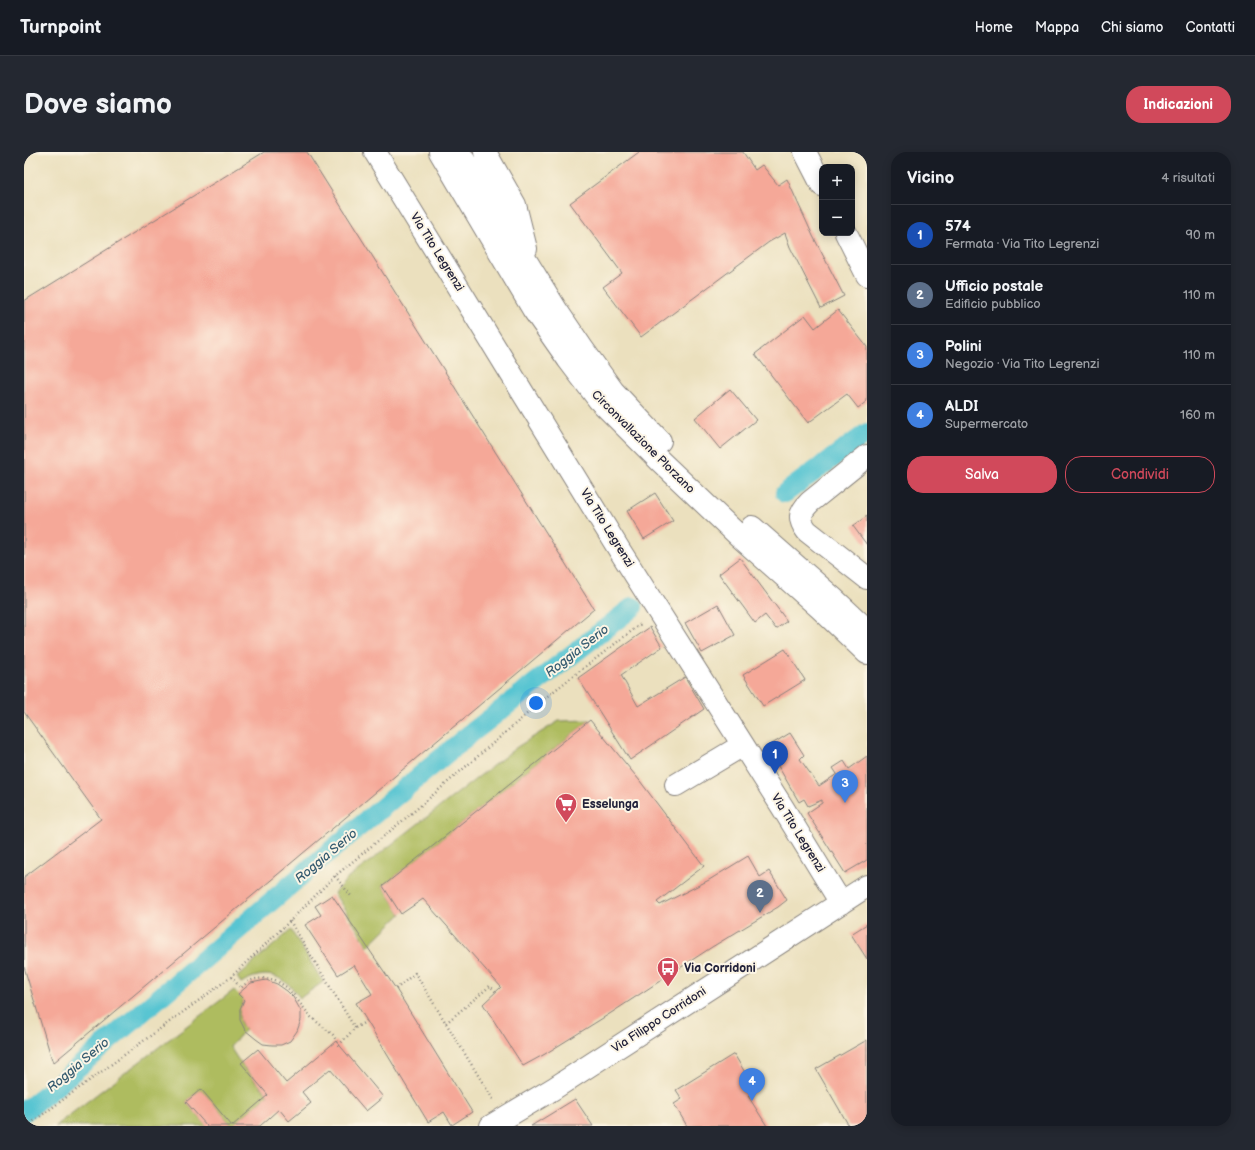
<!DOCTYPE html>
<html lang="it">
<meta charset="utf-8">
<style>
body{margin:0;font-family:"Balsamiq Sans",sans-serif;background:#242831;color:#f1f3f6}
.controls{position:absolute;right:12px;top:12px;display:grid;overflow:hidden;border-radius:8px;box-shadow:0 2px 10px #0003}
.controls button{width:36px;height:36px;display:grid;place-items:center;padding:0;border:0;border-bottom:1px solid #363941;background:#171b24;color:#f1f3f6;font:20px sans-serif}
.you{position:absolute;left:512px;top:551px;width:14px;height:14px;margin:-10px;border:3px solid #fff;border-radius:50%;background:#1a73e8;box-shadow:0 0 0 6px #1a73e833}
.badge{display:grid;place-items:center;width:26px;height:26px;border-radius:50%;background:#d1495b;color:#fff;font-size:13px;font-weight:700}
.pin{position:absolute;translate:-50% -33px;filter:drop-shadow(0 1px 2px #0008)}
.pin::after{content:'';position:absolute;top:21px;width:14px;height:12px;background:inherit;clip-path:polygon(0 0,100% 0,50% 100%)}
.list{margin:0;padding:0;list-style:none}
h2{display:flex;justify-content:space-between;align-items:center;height:52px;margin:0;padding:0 16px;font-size:17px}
h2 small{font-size:13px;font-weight:400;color:#9ea1a6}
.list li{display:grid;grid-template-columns:26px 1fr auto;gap:12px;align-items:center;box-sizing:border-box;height:60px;padding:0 16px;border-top:1px solid #363941}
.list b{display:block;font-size:15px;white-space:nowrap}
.list p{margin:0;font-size:13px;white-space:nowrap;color:#9ea1a6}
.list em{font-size:13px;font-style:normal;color:#9ea1a6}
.actions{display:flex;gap:8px;padding:12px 16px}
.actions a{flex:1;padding:9px 0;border:1px solid #d1495b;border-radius:16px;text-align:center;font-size:14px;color:#d1495b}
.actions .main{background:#d1495b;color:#fff}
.map{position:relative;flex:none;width:843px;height:974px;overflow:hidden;border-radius:16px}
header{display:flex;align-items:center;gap:24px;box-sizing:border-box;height:56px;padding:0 20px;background:#171b24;border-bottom:1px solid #363941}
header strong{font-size:19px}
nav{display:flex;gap:22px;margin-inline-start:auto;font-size:14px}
.intro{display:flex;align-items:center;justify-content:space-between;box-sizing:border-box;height:96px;padding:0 24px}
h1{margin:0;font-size:28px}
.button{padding:10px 18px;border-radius:16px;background:#d1495b;color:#fff;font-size:14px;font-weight:700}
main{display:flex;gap:24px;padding:0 24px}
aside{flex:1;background:#171b24;border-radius:16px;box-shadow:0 2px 10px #0003}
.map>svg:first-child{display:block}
.green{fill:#aebc5e;stroke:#686f4c}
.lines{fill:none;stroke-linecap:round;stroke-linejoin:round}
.canal{stroke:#59c5d2;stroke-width:20}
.building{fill:#f5a898}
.minor-casing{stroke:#86817c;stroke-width:24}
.highway-casing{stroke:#86817c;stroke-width:24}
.path{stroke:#86817c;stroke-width:2.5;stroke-dasharray:1 3;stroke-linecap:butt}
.minor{stroke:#fff;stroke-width:22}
.highway{stroke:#fff;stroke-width:22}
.labels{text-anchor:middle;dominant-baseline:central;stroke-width:4;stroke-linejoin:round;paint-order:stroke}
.street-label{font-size:12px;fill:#22223b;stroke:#fcf5e5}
.poi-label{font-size:12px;font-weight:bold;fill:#22223b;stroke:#fcf5e5;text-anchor:start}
.water-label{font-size:13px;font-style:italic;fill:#355b70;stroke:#fcf5e5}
</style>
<header>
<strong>Turnpoint</strong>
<nav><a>Home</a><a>Mappa</a><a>Chi siamo</a><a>Contatti</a></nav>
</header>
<div class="intro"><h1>Dove siamo</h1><a class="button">Indicazioni</a></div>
<main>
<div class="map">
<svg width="843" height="974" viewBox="0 0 843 974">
<rect width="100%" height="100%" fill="#fcf5e5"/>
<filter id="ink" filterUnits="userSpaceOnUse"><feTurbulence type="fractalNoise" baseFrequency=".025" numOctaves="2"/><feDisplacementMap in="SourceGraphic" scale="8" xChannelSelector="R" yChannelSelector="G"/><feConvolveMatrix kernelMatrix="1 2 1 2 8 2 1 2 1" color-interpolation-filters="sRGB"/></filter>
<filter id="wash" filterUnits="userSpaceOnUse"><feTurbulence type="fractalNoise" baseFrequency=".012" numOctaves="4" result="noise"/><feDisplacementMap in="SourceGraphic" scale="16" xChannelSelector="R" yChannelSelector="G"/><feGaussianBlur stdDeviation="0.9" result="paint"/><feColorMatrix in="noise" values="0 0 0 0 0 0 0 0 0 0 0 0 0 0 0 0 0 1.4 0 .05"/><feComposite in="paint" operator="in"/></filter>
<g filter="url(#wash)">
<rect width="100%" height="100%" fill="#ebe0be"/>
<path class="green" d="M566 568 359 734 377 762 344 794 310 741 323 727 493 595 535 569Z
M267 778 299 830 276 846C260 823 242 816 217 831L213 825Z
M210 838 220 848C214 859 214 868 221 878L206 895 217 912 244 943 208 974 177 937 162 950 183 974H118L117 973 115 974H31Z"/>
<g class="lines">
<path class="canal" d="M761 341 843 281
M0 960 31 935 292 711 441 586 609 455"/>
</g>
<g id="blocks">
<path class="building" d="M240 0H283L570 457 29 911 0 815V725L77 667 0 560V149Z
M615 0H719L731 18 738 13 754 33 763 27 789 84 820 144 797 156 766 95 761 81 745 90 617 185 579 135 598 121 546 51Z
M814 158 843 195V249L834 256 823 242 784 271 731 202 781 163 791 176Z
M706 237 732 268 696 297 671 266Z
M631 341 649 369 620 387 603 359Z
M843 364V393L829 374Z
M716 406 763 469 752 477 741 463 731 471 695 422Z
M694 452 711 483 678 501 661 471Z
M626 475 638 495 597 523 614 554 661 525 680 557 606 608 554 526Z
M761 497 781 528 739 554 719 523Z
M566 568 616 629 680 714 633 750 636 753 685 728 724 704 736 725 745 719 763 748 754 755 688 795 587 861 521 902 499 914 459 852 477 835 399 747 377 762 359 734Z
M766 581 780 603 776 607 795 634 813 622 809 616 820 609 825 617 843 604V708L821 721 783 661 798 651V648L784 654 780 647 775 650 743 595Z
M308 743 372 837 448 960 428 973 420 960 404 970 332 851 348 842 330 813 314 823 281 773 297 763 291 754Z
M843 772V807L827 782Z
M242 828 253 832 263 839 269 845 277 859V868L273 879 266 889 257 893H248L239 892 232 887 221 878 216 868V857L220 848 214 842 227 831Z
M843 888V971L838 974H825L792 917Z
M312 889 359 945 342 959 306 917 278 940 287 951 265 969 255 957 236 974H183L162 950 177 937 208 974 244 943 217 911 234 897 262 931Z
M710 902 732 939 724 944 743 974H663L650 952 658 947 652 938Z
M551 947 569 974H507Z"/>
</g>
</g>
<g filter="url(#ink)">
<use href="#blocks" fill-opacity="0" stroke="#86817c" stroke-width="1"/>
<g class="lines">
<g class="minor-casing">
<path id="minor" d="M351 0 596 399 759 656 817 751
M781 0 798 33
M822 81 843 123
M843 304 786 350C775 361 774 367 783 379L843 426
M652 633 719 593
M467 974 529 937 843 734"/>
</g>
<g class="highway-casing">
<path id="highway" d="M416 0 509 157 544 207 575 248 635 308 715 384 797 457 843 501
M435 0 533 159 558 196 589 239 636 289
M461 0 491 53 502 97
M728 375 810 447 843 478"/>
</g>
<path class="path" d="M311 724 327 744
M266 769 331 876
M207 825 217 836 225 829 232 827 242 826 251 828 264 836 287 865 309 883 315 893 331 876 343 869
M372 837 391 821 470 949
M422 871 466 834 472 840
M3 974 207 825 266 769 311 724 388 661 526 542 618 471"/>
<use href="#minor" class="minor"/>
<use href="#highway" class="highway"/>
</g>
</g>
<defs>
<g id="supermarket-pin" transform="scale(1.15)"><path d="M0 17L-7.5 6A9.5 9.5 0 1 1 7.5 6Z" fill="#d1495b" stroke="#fcf5e5"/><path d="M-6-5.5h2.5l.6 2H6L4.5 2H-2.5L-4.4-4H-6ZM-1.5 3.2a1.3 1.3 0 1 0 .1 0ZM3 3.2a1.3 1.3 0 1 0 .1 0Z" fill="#fff"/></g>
<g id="bus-pin" transform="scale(1.15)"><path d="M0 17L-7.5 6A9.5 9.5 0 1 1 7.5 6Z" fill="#d1495b" stroke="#fcf5e5"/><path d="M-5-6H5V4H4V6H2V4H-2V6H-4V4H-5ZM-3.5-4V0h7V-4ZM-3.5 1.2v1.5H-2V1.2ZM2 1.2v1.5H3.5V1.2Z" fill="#fff"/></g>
</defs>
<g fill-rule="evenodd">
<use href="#supermarket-pin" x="542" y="652"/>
<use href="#bus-pin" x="644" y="816"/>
</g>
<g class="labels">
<g class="street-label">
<text transform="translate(413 100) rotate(58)">Via Tito Legrenzi</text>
<text transform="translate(619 290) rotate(45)">Circonvallazione Plorzano</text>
<text transform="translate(583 376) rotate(58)">Via Tito Legrenzi</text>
<text transform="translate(774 681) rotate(58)">Via Tito Legrenzi</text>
<text transform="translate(635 868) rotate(-33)">Via Filippo Corridoni</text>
</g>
<g class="poi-label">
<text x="558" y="652">Esselunga</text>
<text x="660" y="816">Via Corridoni</text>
</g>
<g class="water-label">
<text transform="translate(553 499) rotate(-38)">Roggia Serio</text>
<text transform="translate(302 704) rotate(-40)">Roggia Serio</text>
<text transform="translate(54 913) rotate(-40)">Roggia Serio</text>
</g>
</g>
</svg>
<div class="controls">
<button>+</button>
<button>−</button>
</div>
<div class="you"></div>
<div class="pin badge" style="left:751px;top:622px;background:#1a4fb4">1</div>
<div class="pin badge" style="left:736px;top:761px;background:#5c6f8a">2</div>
<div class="pin badge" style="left:821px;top:651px;background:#3f7fe0">3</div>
<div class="pin badge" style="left:728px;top:949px;background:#3f7fe0">4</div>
</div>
<aside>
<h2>Vicino<small>4 risultati</small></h2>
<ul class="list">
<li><span class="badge" style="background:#1a4fb4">1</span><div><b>574</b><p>Fermata · Via Tito Legrenzi</p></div><em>90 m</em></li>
<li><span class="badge" style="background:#5c6f8a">2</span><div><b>Ufficio postale</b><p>Edificio pubblico</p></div><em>110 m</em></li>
<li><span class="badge" style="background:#3f7fe0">3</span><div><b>Polini</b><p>Negozio · Via Tito Legrenzi</p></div><em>110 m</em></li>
<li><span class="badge" style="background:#3f7fe0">4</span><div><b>ALDI</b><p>Supermercato</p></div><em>160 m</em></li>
</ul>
<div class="actions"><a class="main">Salva</a><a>Condividi</a></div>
</aside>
</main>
